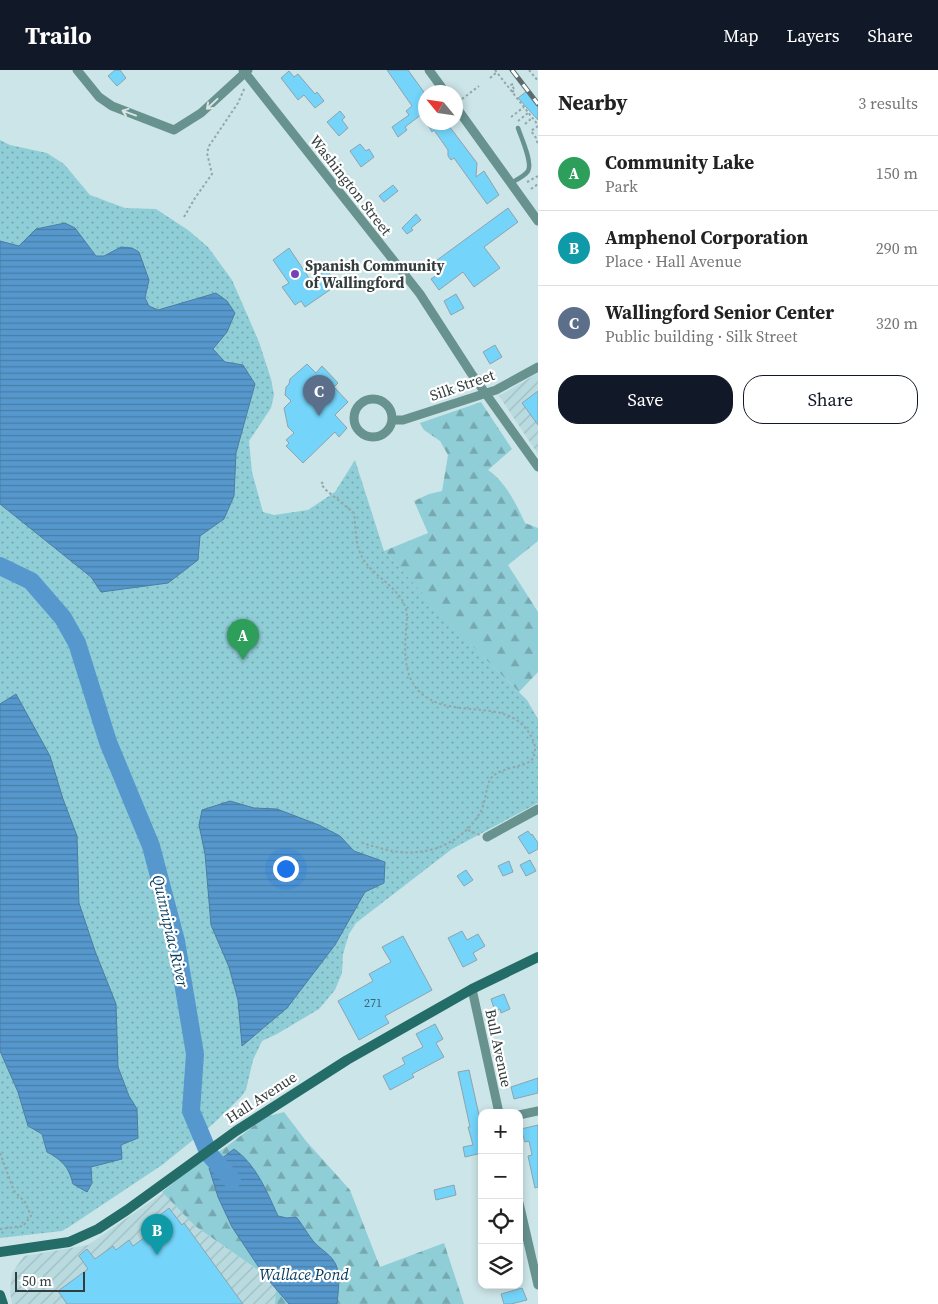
<!DOCTYPE html>
<meta charset="utf-8">
<style>
body{margin:0;font-family:"Source Serif 4",serif;background:#f6f6f6;color:#222}
.controls{position:absolute;right:15px;bottom:15px;display:grid;overflow:hidden;border-radius:10px;box-shadow:0 2px 8px #0003}
.controls button{width:45px;height:45px;display:grid;place-items:center;padding:0;border:0;border-bottom:1px solid #e0e0e0;background:#fff;color:#222;font:25px sans-serif}
.compass{position:absolute;left:418px;top:15px;width:45px;height:45px;border-radius:50%;background:#fff;box-shadow:0 2px 8px #0003;rotate:299deg}
.scale{position:absolute;left:15px;bottom:12px;width:70px;box-sizing:border-box;padding-left:5px;border:2px solid #333d3e;border-top:0;font-size:14px;line-height:18px;white-space:nowrap;color:#333d3e;-webkit-text-stroke:4px #fff;paint-order:stroke}
.you{position:absolute;left:285px;top:798px;width:18px;height:18px;margin:-12px;border:4px solid #fff;border-radius:50%;background:#1a73e8;box-shadow:0 0 0 8px #1a73e833}
.badge{display:grid;place-items:center;width:32px;height:32px;border-radius:50%;background:#111827;color:#fff;font-size:16px;font-weight:700}
.pin{position:absolute;translate:-50% -41px;filter:drop-shadow(0 1px 2px #0008)}
.pin::after{content:'';position:absolute;top:26px;width:18px;height:15px;background:inherit;clip-path:polygon(0 0,100% 0,50% 100%)}
.list{margin:0;padding:0;list-style:none}
h2{display:flex;justify-content:space-between;align-items:center;height:65px;margin:0;padding:0 20px;font-size:21px}
h2 small{font-size:16px;font-weight:400;color:#767676}
.list li{display:grid;grid-template-columns:32px 1fr auto;gap:15px;align-items:center;box-sizing:border-box;height:75px;padding:0 20px;border-top:1px solid #e0e0e0}
.list b{display:block;font-size:19px;white-space:nowrap}
.list p{margin:0;font-size:16px;white-space:nowrap;color:#767676}
.list em{font-size:16px;font-style:normal;color:#767676}
.actions{display:flex;gap:10px;padding:15px 20px}
.actions a{flex:1;padding:11px 0;border:1px solid #111827;border-radius:20px;text-align:center;font-size:18px;color:#111827}
.actions .main{background:#111827;color:#fff}
.icon{flex:none;width:28px;height:28px;fill:none;stroke:currentColor;stroke-width:2;stroke-linecap:round;stroke-linejoin:round}
.map{position:relative;flex:none;width:538px;height:1234px;overflow:hidden}
header{display:flex;align-items:center;gap:30px;box-sizing:border-box;height:70px;padding:0 25px;background:#111827;color:#fff}
header strong{font-size:24px}
nav{display:flex;gap:28px;margin-inline-start:auto;font-size:18px}
main{display:flex}
aside{flex:1;background:#fff}
.map>svg:first-child{display:block}
.industrial{fill:url(#industrial-furrows)}
.forest{fill:url(#forest-firs)}
.park{fill:url(#park-dots)}
.water{fill:url(#water-rules);stroke:#4c7da2}
.lines{fill:none;stroke-linecap:round;stroke-linejoin:round}
.river{stroke:#5698cd;stroke-width:18}
.building{fill:#74d4f9;stroke:#8fa3ac}
.path{stroke:#93a6a9;stroke-width:2;stroke-dasharray:2.5 2.5;stroke-linecap:butt}
.lane{stroke:#67928e;stroke-width:4.5}
.street{stroke:#67928e;stroke-width:9}
.secondary{stroke:#236c67;stroke-width:10}
.rail-casing{stroke:#5c6a6c;stroke-width:5}
.rail{stroke:#fff;stroke-width:3;stroke-dasharray:9;stroke-linecap:butt}
.oneway{stroke:#d9e4e3}
.poi-dot{fill:#7742b9;stroke:#fff;stroke-width:2}
.labels{text-anchor:middle;dominant-baseline:central;stroke-width:4.5;stroke-linejoin:round;paint-order:stroke}
.number-label{font-size:12px;fill:#43636d}
.street-label{font-size:15px;fill:#333d3e;stroke:#fff}
.poi-label{font-size:15px;font-weight:bold;fill:#333d3e;stroke:#fff;text-anchor:start}
.water-label{font-size:16px;font-style:italic;fill:#083d61;stroke:#fff}
</style>
<header>
<strong>Trailo</strong>
<nav><a>Map</a><a>Layers</a><a>Share</a></nav>
</header>
<main>
<div class="map">
<svg width="538" height="1234" viewBox="0 0 538 1234">
<defs>
<pattern id="industrial-furrows" width="10" height="10" patternUnits="userSpaceOnUse" patternTransform="scale(1.25)"><rect width="10" height="10" fill="#b9dbe0"/><path d="M-1 1l2-2M0 10L10 0M9 11l2-2" fill="none" stroke="#a0bdc1"/></pattern>
<pattern id="forest-firs" width="22" height="20" patternUnits="userSpaceOnUse" patternTransform="scale(1.25)"><rect width="22" height="20" fill="#90ced7"/><path d="M5 1l3.5 6h-7zM16 11l3.5 6h-7z" fill="#76a8b0"/></pattern>
<pattern id="park-dots" width="8" height="8" patternUnits="userSpaceOnUse" patternTransform="scale(1.25)"><rect width="8" height="8" fill="#90ced7"/><path d="M2 2h.1M6 6h.1" fill="none" stroke="#76a8b0" stroke-width="1.8" stroke-linecap="round"/></pattern>
<pattern id="water-rules" width="6" height="5" patternUnits="userSpaceOnUse" patternTransform="scale(1.25)"><rect width="6" height="5" fill="#5698cd"/><path d="M0 2.5h6" fill="none" stroke="#487da8"/></pattern>
</defs>
<rect width="100%" height="100%" fill="#cce5e8"/>
<path class="industrial" d="M538 303V384L499 326Z
M163 1123 195 1156 254 1197 277 1219 275 1234H12L10 1221 12 1203 24 1186 88 1175Z"/>
<path class="forest" d="M481 332 512 379 488 400C505 411 517 435 525 453L538 458V471L508 495 538 542V602L519 622 452 557 384 481 428 463 414 431 429 424 442 421 448 385 440 371 424 360 420 353Z
M284 1042 306 1071 350 1120 380 1197 444 1173 464 1234H275L276 1218 254 1197 195 1156 162 1122 193 1097 226 1077 265 1047Z"/>
<path class="park" d="M0 70 10 75 47 83 64 94 90 125 125 138 156 139 188 160 208 177 232 210 259 272 271 309 274 325 271 338 249 371 252 402 263 442 274 445 308 440 335 422 355 390 384 481 453 557 527 630 538 649V733L452 779 356 853 349 864 343 884 342 903 335 920 319 939 277 964 262 971 253 990 246 1020 241 1027 213 1054 162 1095 72 1155 62 1161 0 1168Z"/>
<path class="water" d="M65 153 75 158 96 186H104L121 177 132 178 139 182 149 210 145 228 149 236 158 240 216 223 227 231 235 243 227 262 213 279 225 292 243 295 255 314 236 383 234 426 224 449 200 466 198 490 168 513 101 522 91 507 0 434V171L19 176 36 159Z
M16 624 50 686 63 729 77 766 79 833 95 881 116 934 118 997 129 1026 137 1039 138 1068 121 1075 122 1089 91 1097 92 1113 87 1122 73 1114C69 1097 62 1090 47 1082L42 1064 28 1056 18 1022 0 981V634Z
M230 731 254 738 277 739 319 755 340 766 354 781 385 792 384 813 365 822 335 875 287 938 242 976 238 930 229 897 211 855 205 784 199 755 202 740Z
M234 1079C256 1094 267 1122 278 1146L287 1148 296 1147C301 1152 308 1165 314 1172 321 1180 332 1185 336 1195 341 1205 338 1223 337 1234H289L264 1205 232 1157 218 1127 209 1098Z"/>
<g class="lines">
<path class="river" d="M0 496 31 511 63 548 77 573 108 672 151 776 176 871 195 984 191 1041 209 1084 232 1110"/>
</g>
<path class="building" d="M115 0H120L126 8 117 16 108 6Z
M387 0H408L426 25V41L405 57 407 60 398 67 392 57 409 45 406 41 412 36Z
M289 1 294 7 298 4 315 24 317 22 324 31 315 38 304 25 298 30 281 8Z
M527 21 538 35V50L518 28Z
M340 41 345 47 342 50 348 58 339 66 327 52Z
M426 52H446L477 93 476 107 484 101 499 125 487 134 454 88 451 90 448 86V80L434 60 432 62Z
M360 74 366 81 369 79 374 87 361 97 350 81Z
M393 115 398 121 384 132 379 126Z
M508 138 518 152 484 177 500 198 474 217 463 202 439 220 431 209 437 205 429 196Z
M416 144 421 150 411 158 413 160 407 164 402 158Z
M289 178 311 211 327 200 337 215 305 237 301 231 295 235 282 217 289 213 273 190Z
M456 224 464 238 451 245 444 231Z
M495 275 502 287 490 294 483 282Z
M307 294 316 303 322 296 338 313 334 317 348 332 335 345 347 358 339 367 335 362 303 393 286 376 289 373 286 370 294 363 288 357 284 338 291 331 285 325 286 317 289 314 290 309Z
M538 321V355L522 333Z
M528 761 531 765 532 764 538 773V779L529 784 518 767Z
M530 790 536 801 526 806 520 795Z
M509 791 513 802 503 806 498 796Z
M466 800 473 810 464 816 457 806Z
M462 861 467 870 478 864 485 876 473 883 477 890 463 897 448 868Z
M403 866 432 920 385 946 389 953 359 970 338 931 373 911 369 904 391 892 382 877Z
M504 924 510 939 501 943 500 939 495 941 491 929Z
M435 954 443 969 436 973 444 987 412 1004 414 1007 390 1020 383 1006 405 994 402 988 423 977 416 964Z
M469 1000 481 1054 482 1053V1083L465 1087 463 1077 473 1075 468 1057H470L458 1002Z
M538 1008V1023L514 1029 511 1017Z
M538 1055V1117L535 1118 528 1086 532 1085 529 1071 525 1072 521 1059Z
M454 1115 456 1125 436 1130 434 1120Z
M169 1138 182 1155 184 1153 243 1234H67L58 1221 88 1199 79 1186 82 1183 87 1179 95 1189 113 1176 116 1180 129 1170 133 1176 148 1165 154 1173 166 1164 155 1149Z
M522 1218 527 1230 511 1234H504L501 1224Z"/>
<g class="lines">
<path class="path" d="M495 0 538 55
M529 0 538 11
M490 8 497 2
M512 22 515 20 511 15 513 14
M462 29 479 16
M511 47 524 37
M518 51 528 43
M525 54 532 48
M538 56 531 61 536 68 538 75
M527 112 538 106
M531 119 538 114
M184 147 195 128 212 104 207 83 209 76 238 33 245 17
M323 412 321 414 326 420 354 443C356 458 355 474 362 487 373 507 399 516 406 539 408 546 406 554 406 562 404 585 404 612 426 627 460 650 512 625 533 670 536 677 536 684 531 691 520 698 502 697 492 707 486 713 486 733 480 743 459 778 418 790 380 778 373 776 367 775 361 772
M468 760 480 765
M0 1083 14 1121 25 1132 31 1146 23 1156 0 1159"/>
<path class="lane" d="M511 113C516 110 525 106 528 101 533 93 521 67 518 58"/>
<path class="street" d="M77 0 99 27 112 36 174 60 201 43 248 0
M243 0 420 224 471 303 538 397
M429 0 445 22
M456 37 538 151
M354 348a19 19 0 1 1 38 0a19 19 0 1 1-38 0Z
M392 350H403L496 320 538 297
M487 767 538 739
M472 919 499 1043
M519 1045 538 1041
M519 1133 538 1215"/>
<path class="secondary" d="M0 1182 69 1172 98 1159 127 1140 236 1061 347 990 472 919 538 887
M0 1225 3 1234"/>
<g class="rail-casing">
<path id="rail" d="M512 0 538 34"/>
</g>
<use href="#rail" class="rail"/>
</g>
<defs><path id="oneway-shaft" d="M-6 0H5M1.5-3L5.5 0L1.5 3" fill="none" stroke-width="1.6" stroke-linecap="round" stroke-linejoin="round" transform="scale(1.25)"/></defs>
<g class="oneway">
<use href="#oneway-shaft" transform="translate(212 34) rotate(137)"/>
<use href="#oneway-shaft" transform="translate(129 43) rotate(-160)"/>
</g>
<circle class="poi-dot" cx="295" cy="204" r="5"/>
<g class="labels">
<g class="number-label">
<text x="373" y="933">271</text>
</g>
<g class="street-label">
<text transform="translate(351 115) rotate(52)">Washington Street</text>
<text transform="translate(462 315) rotate(-19)">Silk Street</text>
<text transform="translate(499 978) rotate(78)">Bull Avenue</text>
<text transform="translate(261 1027) rotate(-33)">Hall Avenue</text>
</g>
<g class="poi-label">
<text x="305" y="195">Spanish Community<tspan x="305" dy="17">of Wallingford</tspan></text>
</g>
<g class="water-label">
<text transform="translate(171 861) rotate(77)">Quinnipiac River</text>
<text x="304" y="1204">Wallace Pond</text>
</g>
</g>
</svg>
<div class="controls">
<button>+</button>
<button>−</button>
<button><svg class="icon" aria-label="locate" viewBox="0 0 24 24"><circle cx="12" cy="12" r="6"/><path d="M12 2v4M12 18v4M2 12h4M18 12h4"/></svg></button>
<button><svg class="icon" aria-label="layers" viewBox="0 0 24 24"><path d="M12 4l9 5-9 5-9-5zM3 14l9 5 9-5"/></svg></button>
</div>
<svg class="compass" viewBox="-18 -18 36 36"><path d="M0-13l5 13h-10z" fill="#e53935"/><path d="M0 13l5-13h-10z" fill="#767676"/></svg>
<div class="scale">50 m</div>
<div class="you"></div>
<div class="pin badge" style="left:243px;top:590px;background:#2e9e5b">A</div>
<div class="pin badge" style="left:157px;top:1185px;background:#0f9aa8">B</div>
<div class="pin badge" style="left:319px;top:346px;background:#5c6f8a">C</div>
</div>
<aside>
<h2>Nearby<small>3 results</small></h2>
<ul class="list">
<li><span class="badge" style="background:#2e9e5b">A</span><div><b>Community Lake</b><p>Park</p></div><em>150 m</em></li>
<li><span class="badge" style="background:#0f9aa8">B</span><div><b>Amphenol Corporation</b><p>Place · Hall Avenue</p></div><em>290 m</em></li>
<li><span class="badge" style="background:#5c6f8a">C</span><div><b>Wallingford Senior Center</b><p>Public building · Silk Street</p></div><em>320 m</em></li>
</ul>
<div class="actions"><a class="main">Save</a><a>Share</a></div>
</aside>
</main>
